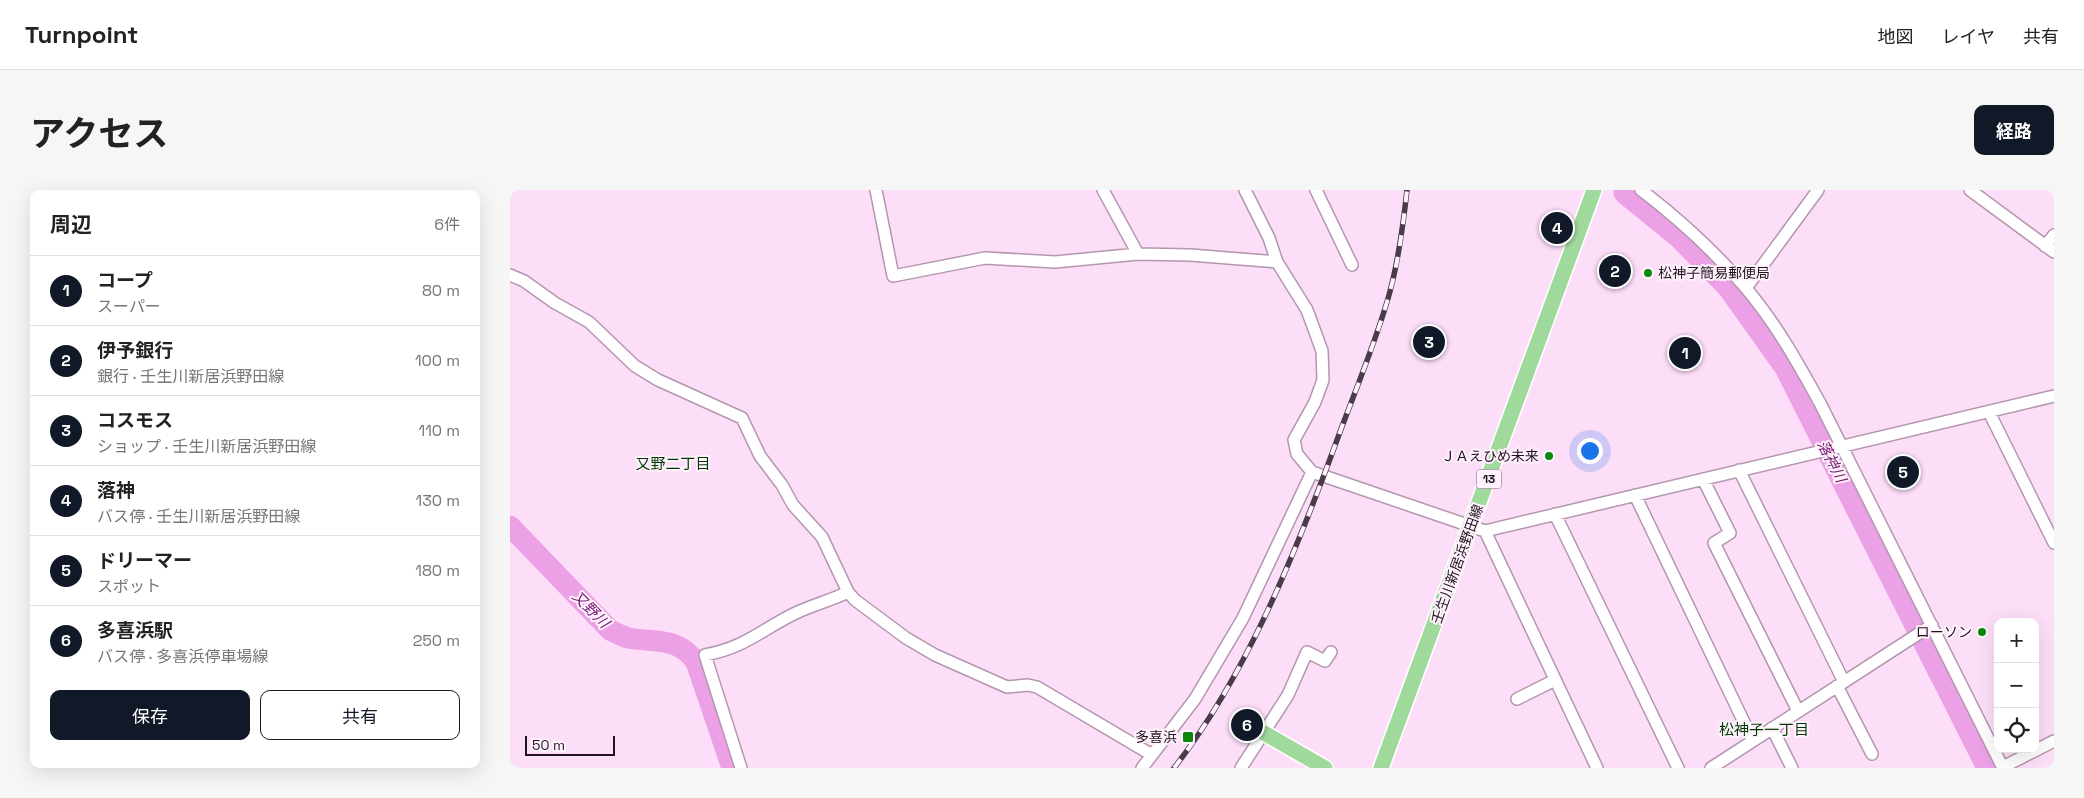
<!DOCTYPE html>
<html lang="ja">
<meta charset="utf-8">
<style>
body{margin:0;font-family:"Space Grotesk","Noto Sans JP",sans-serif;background:#f6f6f6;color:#222}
.controls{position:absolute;right:15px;bottom:15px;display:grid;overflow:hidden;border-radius:10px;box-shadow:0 5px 20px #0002}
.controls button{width:45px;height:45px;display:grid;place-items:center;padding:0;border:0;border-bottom:1px solid #e0e0e0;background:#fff;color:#222;font:25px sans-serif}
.scale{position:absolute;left:15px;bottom:12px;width:90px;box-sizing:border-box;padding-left:5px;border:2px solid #1e141d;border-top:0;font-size:14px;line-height:18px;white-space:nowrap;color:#1e141d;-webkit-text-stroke:4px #fff2fd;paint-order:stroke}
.you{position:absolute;left:1079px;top:260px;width:18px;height:18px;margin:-12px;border:4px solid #fff;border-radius:50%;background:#1a73e8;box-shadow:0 0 0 8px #1a73e833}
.badge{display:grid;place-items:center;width:32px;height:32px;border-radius:50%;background:#111827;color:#fff;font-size:16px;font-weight:700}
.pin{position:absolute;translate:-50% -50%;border:2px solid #fff;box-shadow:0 1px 5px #0006}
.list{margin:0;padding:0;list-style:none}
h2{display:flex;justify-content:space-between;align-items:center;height:65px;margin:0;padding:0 20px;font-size:21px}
h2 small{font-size:16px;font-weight:400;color:#767676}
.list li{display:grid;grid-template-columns:32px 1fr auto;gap:15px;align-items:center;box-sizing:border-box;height:70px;padding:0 20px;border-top:1px solid #e0e0e0}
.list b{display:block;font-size:19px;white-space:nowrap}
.list p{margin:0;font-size:16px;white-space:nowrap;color:#767676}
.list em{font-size:16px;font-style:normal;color:#767676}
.actions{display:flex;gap:10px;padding:15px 20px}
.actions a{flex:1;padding:11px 0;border:1px solid #111827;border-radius:10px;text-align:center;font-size:18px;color:#111827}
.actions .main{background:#111827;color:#fff}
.icon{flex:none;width:28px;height:28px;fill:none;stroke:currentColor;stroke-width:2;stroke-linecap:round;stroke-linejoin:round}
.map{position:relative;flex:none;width:1544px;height:578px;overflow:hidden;border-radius:10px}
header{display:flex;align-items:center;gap:30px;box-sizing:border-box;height:70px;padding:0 25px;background:#fff;border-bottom:1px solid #e0e0e0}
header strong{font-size:24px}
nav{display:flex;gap:28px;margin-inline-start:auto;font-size:18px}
.intro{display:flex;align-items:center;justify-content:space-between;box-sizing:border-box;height:120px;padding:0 30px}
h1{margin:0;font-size:35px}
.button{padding:12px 22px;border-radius:10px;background:#111827;color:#fff;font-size:18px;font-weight:700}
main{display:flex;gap:30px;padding:0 30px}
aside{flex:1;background:#fff;border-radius:10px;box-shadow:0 5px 20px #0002}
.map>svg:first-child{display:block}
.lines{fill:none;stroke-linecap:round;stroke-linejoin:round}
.river{stroke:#eca0e5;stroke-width:21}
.minor-casing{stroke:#b396af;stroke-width:14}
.major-casing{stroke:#fff;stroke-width:18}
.minor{stroke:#fff;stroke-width:11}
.major{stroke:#a0d99c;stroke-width:15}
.rail-casing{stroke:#493b48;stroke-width:5.5}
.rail{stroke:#fff2fd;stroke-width:4;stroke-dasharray:11;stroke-linecap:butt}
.poi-dot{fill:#0c8707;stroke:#fff2fd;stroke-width:2}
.labels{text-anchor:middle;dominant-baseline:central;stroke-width:4;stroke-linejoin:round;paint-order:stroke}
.shield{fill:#fff2fd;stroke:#625760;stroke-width:1}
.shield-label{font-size:12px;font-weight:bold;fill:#1e141d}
.poi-label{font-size:14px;fill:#1e141d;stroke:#fff2fd;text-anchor:end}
.street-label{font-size:14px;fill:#1e141d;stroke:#fff2fd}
.water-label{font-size:15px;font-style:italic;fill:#731a6f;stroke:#fff2fd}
.neighbourhood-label{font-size:15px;fill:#003700;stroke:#fff2fd}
</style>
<header>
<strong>Turnpoint</strong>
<nav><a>地図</a><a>レイヤ</a><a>共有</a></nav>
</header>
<div class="intro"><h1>アクセス</h1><a class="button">経路</a></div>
<main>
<aside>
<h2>周辺<small>6件</small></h2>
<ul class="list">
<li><span class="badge">1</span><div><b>コープ</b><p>スーパー</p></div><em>80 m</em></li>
<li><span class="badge">2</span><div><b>伊予銀行</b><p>銀行 · 壬生川新居浜野田線</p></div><em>100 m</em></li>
<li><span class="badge">3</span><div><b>コスモス</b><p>ショップ · 壬生川新居浜野田線</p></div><em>110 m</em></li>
<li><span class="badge">4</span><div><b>落神</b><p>バス停 · 壬生川新居浜野田線</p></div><em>130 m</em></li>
<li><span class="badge">5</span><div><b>ドリーマー</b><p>スポット</p></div><em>180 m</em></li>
<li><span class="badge">6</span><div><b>多喜浜駅</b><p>バス停 · 多喜浜停車場線</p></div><em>250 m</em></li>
</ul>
<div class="actions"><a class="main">保存</a><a>共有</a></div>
</aside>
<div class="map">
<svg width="1544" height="578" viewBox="0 0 1544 578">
<rect width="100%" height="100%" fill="#fddef9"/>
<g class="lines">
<path class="river" d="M1114 3 1168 47 1218 98 1275 178 1477 578
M0 336 100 440C106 443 112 446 118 448 146 453 167 446 186 472L222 578"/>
<g class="minor-casing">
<path id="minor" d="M366 0 383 86 475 68 545 72 628 64
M593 0 628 64 680 65 767 72
M735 0 759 48 767 72 797 120 812 161 813 190 805 212 784 250 787 264 802 282
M806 0 842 75
M1131 0C1169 29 1204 61 1235 97 1265 132 1288 173 1310 213L1493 578
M1460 0 1544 62
M1535 56 1544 45
M0 85 14 91 45 113 79 132 125 176 148 190 232 228 250 266 272 295 283 315 312 347 338 402 345 410 396 448 425 465 497 497 518 495 527 497 642 565
M1236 98 1308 0
M1479 222 1544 353
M1229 280 1334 492
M1193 289 1220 343 1204 353 1288 521
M1125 305 1243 551
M1045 324 1168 578
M975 341 1087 578
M1327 496 1362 564
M1007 509 1045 490
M1262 538 1282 578
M1493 577 1544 551
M231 578 195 465C238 457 254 437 290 421 306 414 322 410 338 402
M632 578 685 509 733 428 802 282 975 341 1544 206
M731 578 778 505 797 462 815 471 821 462
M1201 578 1422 435"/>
</g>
<g class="major-casing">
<path id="major" d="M754 543 815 578
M871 578 1084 0"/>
</g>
<use href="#minor" class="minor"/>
<use href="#major" class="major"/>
<g class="rail-casing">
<path id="rail" d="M664 578C735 487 783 369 823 261 841 211 862 162 877 112 888 76 893 37 897 0"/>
</g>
<use href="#rail" class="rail"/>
</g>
<g class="poi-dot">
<circle cx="1138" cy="83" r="5"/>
<circle cx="1039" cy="266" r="5"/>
<circle cx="1472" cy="442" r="5"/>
<rect x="672" y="541" width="12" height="12" rx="2.5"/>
</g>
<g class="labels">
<rect class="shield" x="966.5" y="279.5" width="25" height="19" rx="4"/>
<g class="shield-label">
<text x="979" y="289">13</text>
</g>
<g class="poi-label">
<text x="1148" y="83" text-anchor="start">松神子簡易郵便局</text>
<text x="1029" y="266">ＪＡえひめ未来</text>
<text x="1462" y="442">ローソン</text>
<text x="667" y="547">多喜浜</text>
</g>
<g class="street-label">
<text transform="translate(947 374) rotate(-70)">壬生川新居浜野田線</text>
</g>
<g class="water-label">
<text transform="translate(1322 271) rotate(63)">落神川</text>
<text transform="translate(81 419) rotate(45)">又野川</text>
</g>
<g class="neighbourhood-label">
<text x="163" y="273">又野二丁目</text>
<text x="1254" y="539">松神子一丁目</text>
</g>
</g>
</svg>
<div class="controls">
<button>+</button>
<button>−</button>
<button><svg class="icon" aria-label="locate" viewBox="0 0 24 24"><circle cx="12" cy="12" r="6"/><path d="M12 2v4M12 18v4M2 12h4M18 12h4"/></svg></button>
</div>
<div class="scale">50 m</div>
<div class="you"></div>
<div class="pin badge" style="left:1175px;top:163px">1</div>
<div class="pin badge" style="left:1105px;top:81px">2</div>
<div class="pin badge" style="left:919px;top:152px">3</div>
<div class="pin badge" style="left:1047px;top:38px">4</div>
<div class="pin badge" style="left:1393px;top:282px">5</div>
<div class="pin badge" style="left:737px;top:535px">6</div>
</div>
</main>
